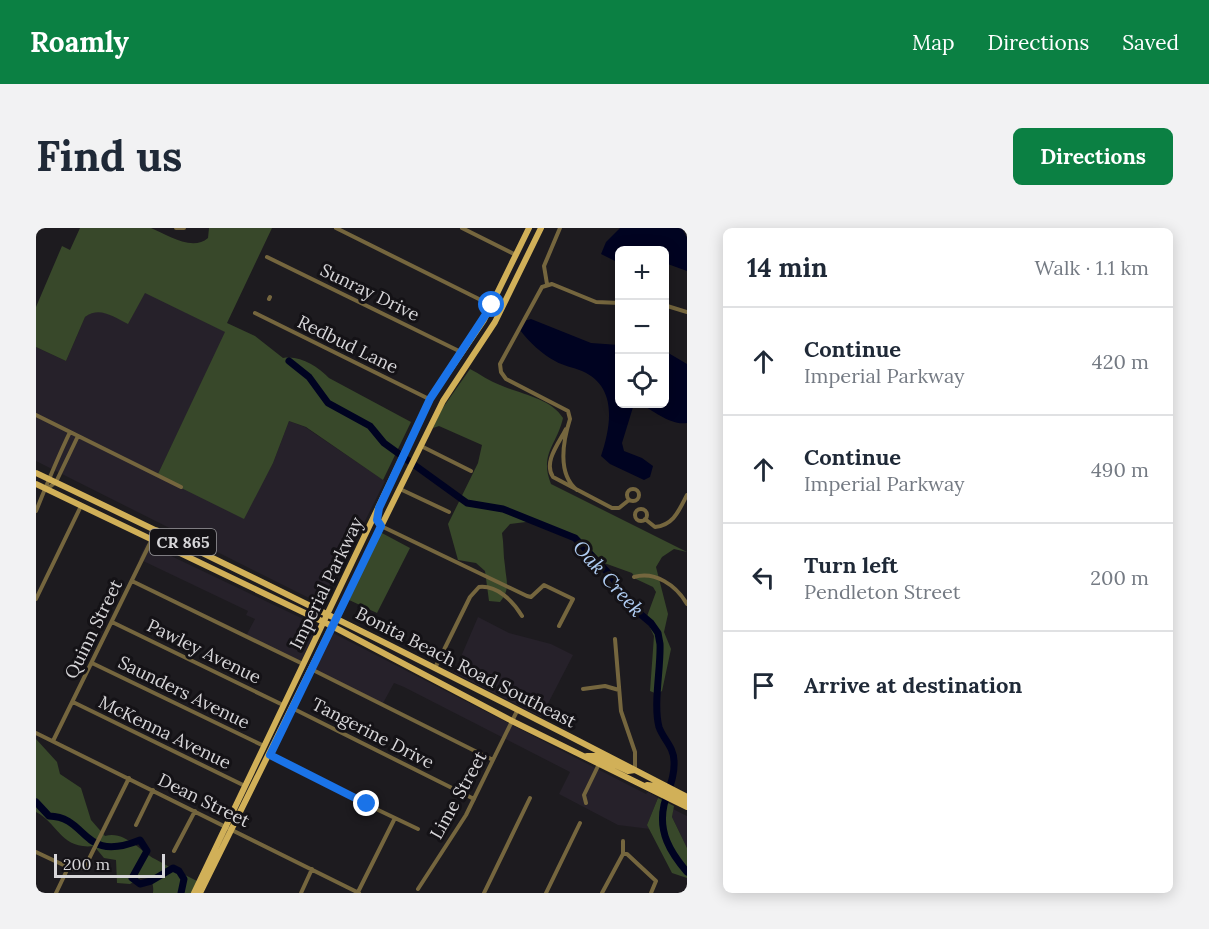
<!DOCTYPE html>
<meta charset="utf-8">
<style>
body{margin:0;font-family:Lora,serif;background:#f2f2f3;color:#1f2937}
.controls{position:absolute;right:18px;top:18px;display:grid;overflow:hidden;border-radius:9px;box-shadow:0 3px 15px #0003}
.controls button{width:54px;height:54px;display:grid;place-items:center;padding:0;border:0;border-bottom:2px solid #e0e1e3;background:#fff;color:#1f2937;font:30px sans-serif}
.scale{position:absolute;left:18px;bottom:15px;width:111px;box-sizing:border-box;padding-left:6px;border:3px solid #d7d6d9;border-top:0;font-size:16px;line-height:21px;white-space:nowrap;color:#d7d6d9;-webkit-text-stroke:4px #141216;paint-order:stroke}
.stop{position:absolute;width:18px;height:18px;margin:-14px;border:4px solid #1a73e8;border-radius:50%;background:#fff}
.stop.end{background:#1a73e8;border-color:#fff;box-shadow:0 2px 6px #0008}
.list{margin:0;padding:0;list-style:none}
h2{display:flex;justify-content:space-between;align-items:center;height:78px;margin:0;padding:0 24px;font-size:26px}
h2 small{font-size:20px;font-weight:400;color:#747a83}
.list li{display:grid;grid-template-columns:39px 1fr auto;gap:18px;align-items:center;box-sizing:border-box;height:108px;padding:0 24px;border-top:2px solid #e0e1e3}
.list b{display:block;font-size:22px;white-space:nowrap}
.list p{margin:0;font-size:20px;white-space:nowrap;color:#747a83}
.list em{font-size:20px;font-style:normal;color:#747a83}
.icon{flex:none;width:33px;height:33px;fill:none;stroke:currentColor;stroke-width:2;stroke-linecap:round;stroke-linejoin:round}
.map{position:relative;flex:none;width:651px;height:665px;overflow:hidden;border-radius:9px}
header{display:flex;align-items:center;gap:36px;box-sizing:border-box;height:84px;padding:0 30px;background:#0b8043;color:#fff}
header strong{font-size:28px}
nav{display:flex;gap:33px;margin-inline-start:auto;font-size:21px}
.intro{display:flex;align-items:center;justify-content:space-between;box-sizing:border-box;height:144px;padding:0 36px}
h1{margin:0;font-size:42px}
.button{padding:15px 27px;border-radius:9px;background:#0b8043;color:#fff;font-size:21px;font-weight:700}
main{display:flex;gap:36px;padding:0 36px}
aside{flex:1;background:#fff;border-radius:9px;box-shadow:0 3px 15px #0003}
.map>svg:first-child{display:block}
.built{fill:#26212a}
.green{fill:#38482a}
.water{fill:#000321}
.lines{fill:none;stroke-linecap:round;stroke-linejoin:round}
.river{stroke:#000321;stroke-width:7}
.street{stroke:#75663e;stroke-width:4}
.primary{stroke:#d1b058;stroke-width:6}
.route{stroke:#1a73e8;stroke-width:8}
.labels{text-anchor:middle;dominant-baseline:central;stroke-width:6;stroke-linejoin:round;paint-order:stroke}
.shield{fill:#141216;stroke:#9c9b9e;stroke-width:1.5}
.shield-label{font-size:16px;font-weight:bold;fill:#d7d6d9}
.street-label{font-size:18px;fill:#d7d6d9;stroke:#141216}
.water-label{font-size:20px;font-style:italic;fill:#b0cdf3;stroke:#141216}
</style>
<header>
<strong>Roamly</strong>
<nav><a>Map</a><a>Directions</a><a>Saved</a></nav>
</header>
<div class="intro"><h1>Find us</h1><a class="button">Directions</a></div>
<main>
<div class="map">
<svg width="651" height="665" viewBox="0 0 651 665">
<rect width="100%" height="100%" fill="#1d1b1f"/>
<path class="built" d="M109 64 190 104 121 248 223 259 237 235 253 193 269 199 349 253 287 377 0 233V119L30 133 49 89 56 84 66 83 92 95Z
M110 316 284 399 266 436 210 408 219 391 210 387 212 383 103 331Z
M442 389 473 405 515 416 537 427 505 489 418 445Z
M295 404 610 566 612 564 622 570 611 597 614 601 582 597 523 566 534 544 368 459 358 455 346 477 276 442Z
M637 581 651 588V620L636 589Z"/>
<path class="green" d="M44 0C59 0 105 0 115 0 130 6 156 24 172 10L173 0H236L191 95 219 108 247 130C264 127 281 138 293 150L375 194 347 252 270 199 253 193 237 235 208 291 121 248 189 104 109 65 92 96C77 89 64 78 49 89L30 133 0 119V79L26 18 34 22Z
M434 141C444 146 453 153 464 157 484 166 515 170 527 190 521 217 503 226 515 256L651 324 638 321 626 329 620 339 632 386 628 404 635 421 626 463 621 466 614 463 618 408 610 391 620 364 617 359 600 351 596 345 557 331 536 310 498 293 474 296 466 305C468 316 467 327 469 338 470 353 475 360 464 374L453 373 449 343 440 335 422 332 412 296 442 235 446 217 403 198 397 200 406 181Z
M344 304 374 320 341 385 311 371Z
M0 511 21 534 24 546 45 560 55 592 69 608C88 602 104 623 119 631 133 639 147 646 161 653L156 665H117C118 656 116 652 108 648L94 656 81 655 80 632 68 630 58 618C25 622 22 595 0 584Z
M622 570 638 578 636 589 651 620V650L636 645 611 597Z"/>
<path class="water" d="M584 0H646L651 10V43L629 35 628 22H584L583 35 565 26 570 14Z
M495 91 555 115 583 117 584 176H598L586 215 588 223 606 230 617 238 614 249 608 252 574 236 565 228C575 197 582 159 546 143 537 139 527 138 519 133 506 126 493 114 484 102L488 93Z
M629 123 651 136V195C635 198 617 182 604 176H628Z"/>
<g class="lines">
<path class="river" d="M253 133 273 149 292 175 334 198 348 215 431 275 467 281 539 310 576 349 596 379 615 395 622 405 624 416C625 440 617 476 623 499 627 511 638 519 638 533 639 549 632 562 628 577 622 604 634 624 651 644
M0 574 13 588C53 589 45 636 104 612L111 623 96 650 104 656 115 653 137 640 143 643 148 651 145 665"/>
<path class="street" d="M140 0H148
M300 0 465 82
M426 0 480 27
M231 29 425 124
M511 56 508 38 524 0
M233 71 234 69
M628 77 651 84
M219 85 393 171
M0 187 145 259
M530 201C523 215 507 234 517 249L576 280H583L593 272
M385 218 435 243
M11 261 20 254 42 208
M364 261 413 284
M591 267a6 6 0 1 1 12 0a6 6 0 1 1-12 0Z
M541 262C521 246 527 213 534 191L532 183 470 151 465 144 464 136 506 59 516 56 560 74 584 75
M599 287a6 6 0 1 1 12 0a6 6 0 1 1-12 0Z
M0 283C11 256 21 231 34 204
M609 291 619 299C638 297 643 282 651 267
M345 298 491 368 495 369 508 357 537 371 523 398
M598 349C619 343 640 357 651 376
M96 353 267 436
M0 371 45 278
M76 394 247 477
M579 411 585 483 599 524V542
M56 435 228 518
M399 440 434 369 443 359C461 357 477 373 486 388
M275 441 457 532
M547 461 569 458 583 462
M37 474 209 558
M256 480 438 571
M0 505 323 665
M17 513 121 301
M234 527 331 576
M550 575 548 567 563 536
M338 580 382 601
M100 597 117 562
M138 623 159 583
M0 624 36 641 49 639 93 550
M587 626V613
M382 661 430 587 481 483
M322 664 359 590
M20 665 32 640
M265 665 276 641
M448 665 494 570
M510 665 544 595
M566 665 587 626H591L620 653 615 665"/>
<path class="primary" d="M0 245C219 349 436 457 651 569
M0 256 296 398 476 493 651 579
M551 528H560L592 543 599 542
M611 557 619 558 651 574
M158 665 394 171 448 92 493 0
M164 665 407 173 459 94 505 0"/>
</g>
<g class="lines">
<path class="route" d="M331 576 234 527 345 298 341 292 343 280 394 171 456 77"/>
</g>
<g class="labels">
<rect class="shield" x="114" y="301" width="66" height="26" rx="4.5"/>
<g class="shield-label">
<text x="147" y="314">CR 865</text>
</g>
<g class="street-label">
<text transform="translate(334 64) rotate(26)">Sunray Drive</text>
<text transform="translate(312 116) rotate(26)">Redbud Lane</text>
<text transform="translate(290 355) rotate(-64)">Imperial Parkway</text>
<text transform="translate(57 401) rotate(-64)">Quinn Street</text>
<text transform="translate(168 423) rotate(26)">Pawley Avenue</text>
<text transform="translate(430 439) rotate(27)">Bonita Beach Road Southeast</text>
<text transform="translate(148 464) rotate(26)">Saunders Avenue</text>
<text transform="translate(129 504) rotate(26)">McKenna Avenue</text>
<text transform="translate(337 505) rotate(27)">Tangerine Drive</text>
<text transform="translate(422 567) rotate(-61)">Lime Street</text>
<text transform="translate(168 572) rotate(26)">Dean Street</text>
</g>
<g class="water-label">
<text transform="translate(573 350) rotate(48)">Oak Creek</text>
</g>
</g>
</svg>
<div class="controls">
<button>+</button>
<button>−</button>
<button><svg class="icon" aria-label="locate" viewBox="0 0 24 24"><circle cx="12" cy="12" r="6"/><path d="M12 2v4M12 18v4M2 12h4M18 12h4"/></svg></button>
</div>
<div class="scale">200 m</div>
<div class="stop" style="left:456px;top:77px"></div>
<div class="stop end" style="left:331px;top:576px"></div>
</div>
<aside>
<h2>14 min<small>Walk · 1.1 km</small></h2>
<ul class="list">
<li><svg class="icon" aria-label="ahead" viewBox="0 0 24 24"><path d="M12 20V5M6 11l6-6 6 6"/></svg><div><b>Continue</b><p>Imperial Parkway</p></div><em>420 m</em></li>
<li><svg class="icon" aria-label="ahead" viewBox="0 0 24 24"><path d="M12 20V5M6 11l6-6 6 6"/></svg><div><b>Continue</b><p>Imperial Parkway</p></div><em>490 m</em></li>
<li><svg class="icon" aria-label="left" viewBox="0 0 24 24"><path d="M17 20v-9H6M10 6l-5 5 5 5"/></svg><div><b>Turn left</b><p>Pendleton Street</p></div><em>200 m</em></li>
<li><svg class="icon" aria-label="arrive" viewBox="0 0 24 24"><path d="M6 21V4h12l-3 4 3 4H6"/></svg><div><b>Arrive at destination</b></div></li>
</ul>
</aside>
</main>
